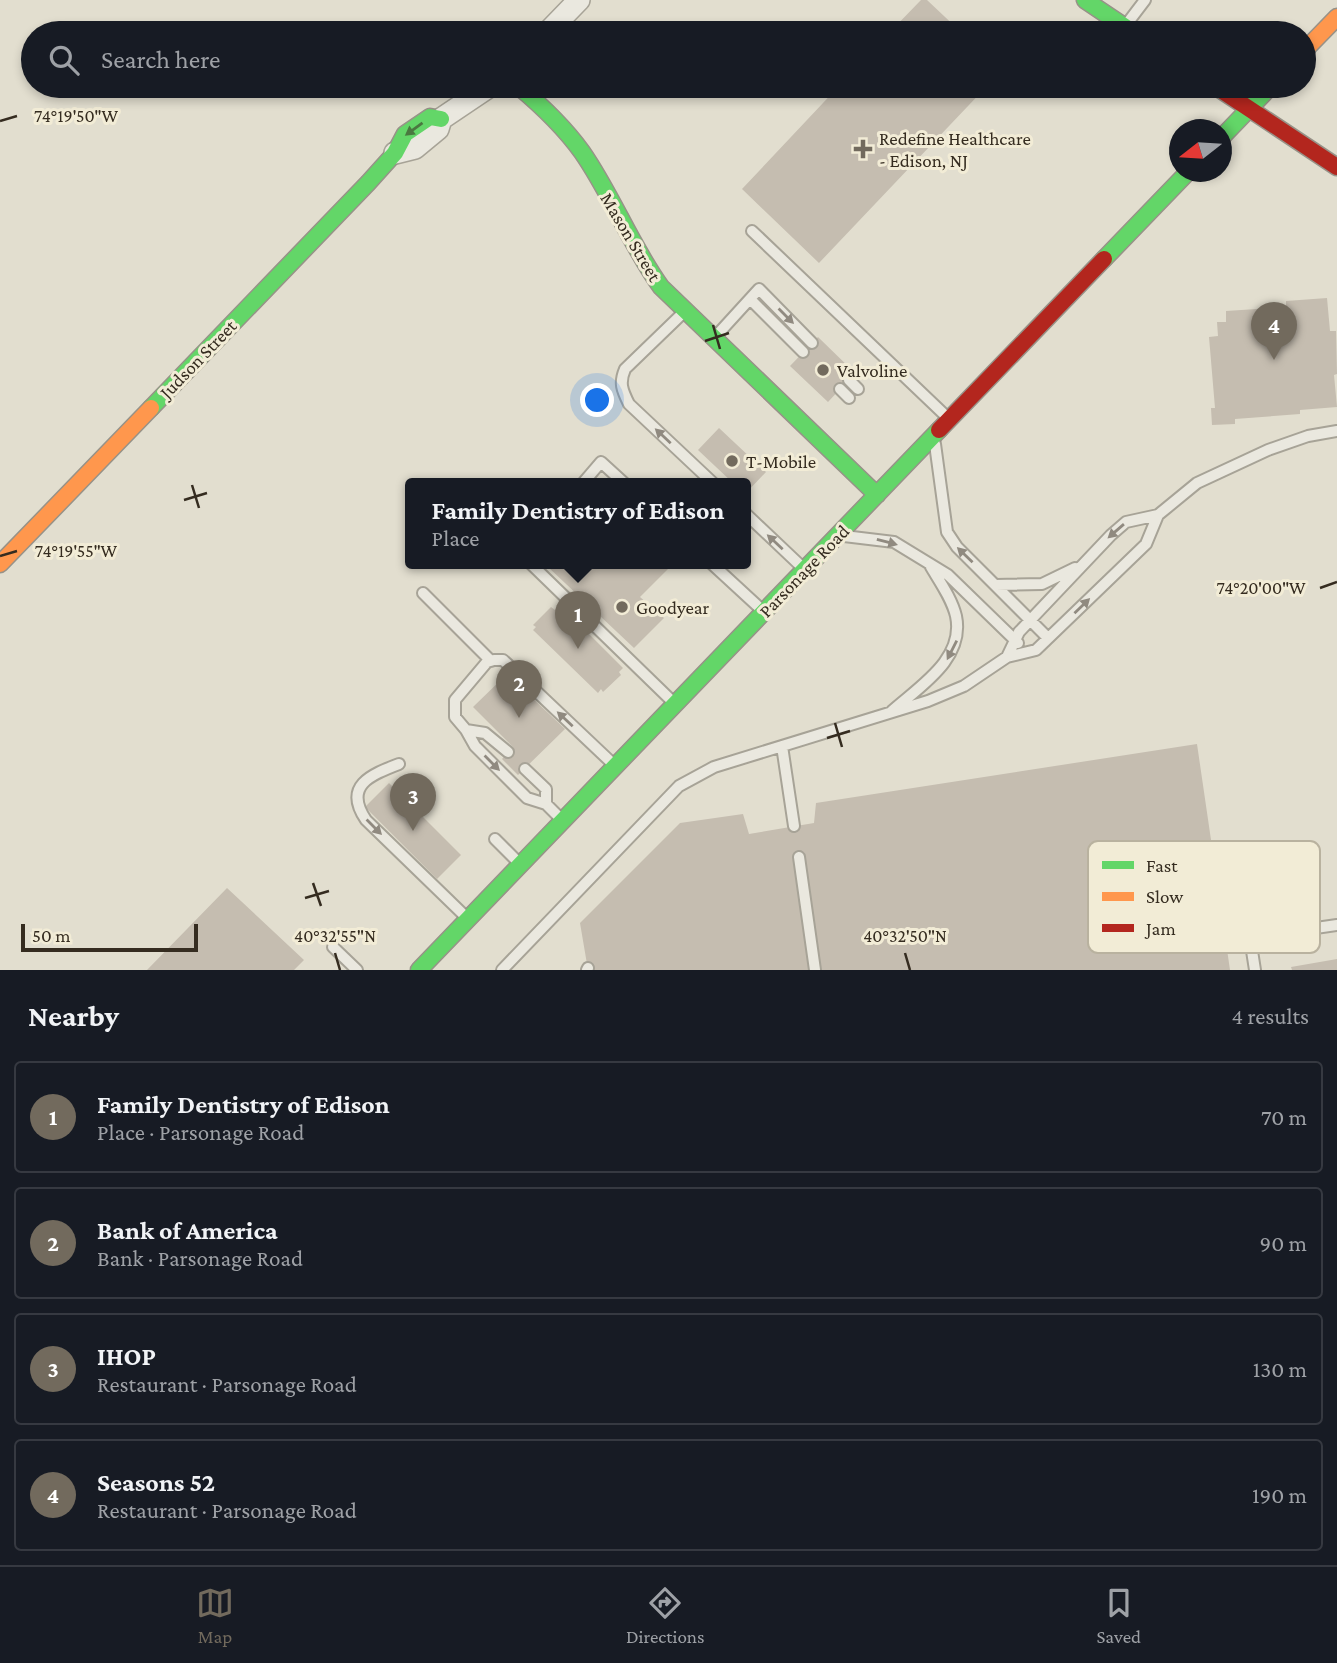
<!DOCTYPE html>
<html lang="en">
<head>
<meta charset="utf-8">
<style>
  body { margin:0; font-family:"Crimson Pro",serif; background:#20242c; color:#f1f3f6 }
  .compass { position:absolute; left:1169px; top:119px; width:63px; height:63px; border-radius:50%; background:#171b24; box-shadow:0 4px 10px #0003; rotate:253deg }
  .scale { position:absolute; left:21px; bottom:18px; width:177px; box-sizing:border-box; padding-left:7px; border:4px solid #352c20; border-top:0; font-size:19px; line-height:24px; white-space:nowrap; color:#352c20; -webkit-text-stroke:5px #f2ecd6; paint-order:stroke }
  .you { position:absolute; left:598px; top:401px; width:24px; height:24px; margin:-18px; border:5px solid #fff; border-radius:50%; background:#1a73e8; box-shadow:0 0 0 10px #1a73e833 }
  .badge { display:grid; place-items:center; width:46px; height:46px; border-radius:50%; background:#726a5d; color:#fff; font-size:23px; font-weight:700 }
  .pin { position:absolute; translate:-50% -58px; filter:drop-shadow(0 2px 4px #0008) }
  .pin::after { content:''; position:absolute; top:37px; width:24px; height:21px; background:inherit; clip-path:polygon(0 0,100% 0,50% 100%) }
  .popup { position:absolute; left:405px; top:478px; width:346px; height:91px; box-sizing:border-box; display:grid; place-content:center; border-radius:7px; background:#171b24; filter:drop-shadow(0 2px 5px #0005); font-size:23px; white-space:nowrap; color:#9ea1a6 }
  .popup b { font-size:26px; color:#f1f3f6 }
  .popup::after { content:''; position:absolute; left:50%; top:100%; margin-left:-14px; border:14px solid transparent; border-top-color:#171b24 }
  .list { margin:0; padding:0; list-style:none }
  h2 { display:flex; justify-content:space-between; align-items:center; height:91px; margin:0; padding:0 28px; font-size:30px }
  h2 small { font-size:23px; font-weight:400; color:#9ea1a6 }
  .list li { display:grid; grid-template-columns:46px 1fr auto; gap:21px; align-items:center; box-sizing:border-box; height:112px; margin:0 14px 14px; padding:0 14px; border:2px solid #363941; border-radius:7px }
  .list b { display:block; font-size:26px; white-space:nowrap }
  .list p { margin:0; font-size:23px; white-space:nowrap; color:#9ea1a6 }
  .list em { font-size:23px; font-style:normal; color:#9ea1a6 }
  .icon { flex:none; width:38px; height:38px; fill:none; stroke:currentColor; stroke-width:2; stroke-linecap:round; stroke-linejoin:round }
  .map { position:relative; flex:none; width:1337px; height:970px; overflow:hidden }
  .search { position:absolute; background:#171b24; box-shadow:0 4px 10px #0003; left:21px; right:21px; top:21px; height:77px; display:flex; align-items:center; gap:18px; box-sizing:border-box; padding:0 24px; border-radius:38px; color:#9ea1a6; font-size:26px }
  .sheet { height:595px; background:#171b24 }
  nav { display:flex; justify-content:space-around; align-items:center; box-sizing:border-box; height:98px; border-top:2px solid #363941; background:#171b24; font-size:19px; color:#9ea1a6 }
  nav a { display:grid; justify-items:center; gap:4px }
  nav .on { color:#726a5d }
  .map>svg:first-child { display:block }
  .building { fill:#c5bdb0 }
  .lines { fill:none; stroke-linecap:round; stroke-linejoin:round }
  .lane-casing { stroke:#a7a397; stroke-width:14 }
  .street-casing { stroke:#a7a397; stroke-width:24 }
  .fast-casing { stroke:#979288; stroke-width:19 }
  .slow-casing { stroke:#979288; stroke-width:19 }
  .jam-casing { stroke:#979288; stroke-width:19 }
  .lane { stroke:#eae8df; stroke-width:10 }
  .street { stroke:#eae8df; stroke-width:21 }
  .fast { stroke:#63d668; stroke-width:16 }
  .slow { stroke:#ff974d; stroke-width:16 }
  .jam { stroke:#b3261e; stroke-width:16 }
  .oneway { fill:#4a7840 }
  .oneway2 { fill:#908a80 }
  .ticks { fill:none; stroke:#352c20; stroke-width:2.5 }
  .poi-dot { fill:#726a5d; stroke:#f2ecd6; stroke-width:2.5 }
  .labels { text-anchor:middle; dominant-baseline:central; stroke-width:6; stroke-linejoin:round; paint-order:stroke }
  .poi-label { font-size:19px; fill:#352c20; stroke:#f2ecd6; text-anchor:start }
  .street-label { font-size:19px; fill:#352c20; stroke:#f2ecd6 }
  .key { fill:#f2ecd6; stroke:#b9b29f; stroke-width:2 }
  .key-label { font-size:19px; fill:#352c20 }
  .ticks-label { font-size:18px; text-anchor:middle; fill:#352c20; stroke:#f2ecd6; stroke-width:6; stroke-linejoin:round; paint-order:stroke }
</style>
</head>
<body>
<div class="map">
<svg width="1337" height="970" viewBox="0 0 1337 970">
  <rect width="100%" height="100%" fill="#e2decf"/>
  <path class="building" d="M921 0H927L962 33H889Z
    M839 86H987L819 263 742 189Z
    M1327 298 1330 331H1336L1337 374 1334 375 1337 407 1300 410V414L1235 419V424L1212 425 1211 408H1215L1209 337 1218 336 1217 322H1226V311L1286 307V301Z
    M818 337 855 373 828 402 790 366Z
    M719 428 766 472 746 493V483H733L698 450Z
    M552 563H674L640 597 664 618 634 648 548 567Z
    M560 605 623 668 619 672 621 675 603 692 601 689 598 693 533 630 536 627 533 625 551 607 555 610Z
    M507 674 565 729 518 775 502 759 513 747 473 707Z
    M1197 744 1230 970H588L580 923 680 823 743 814 749 834 814 823 816 803Z
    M389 783 461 855 437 879 365 807Z
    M227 888 304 960 294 970H147Z
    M1337 959V970H1292L1291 967Z"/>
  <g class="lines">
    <defs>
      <path id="lane" d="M1126 25 1145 0
        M752 231 948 418
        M750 299 803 352
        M684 312 625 369C619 383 622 390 629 404L713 483
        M717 335 759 289 812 343
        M849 380 858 389
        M840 389 849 398
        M935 444 947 532 957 547 1048 638
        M583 483 601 462 624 483
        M746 514 803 568
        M844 536 894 542 948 575 1018 643
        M530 563 674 703
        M711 563 762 610
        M996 585 1042 584 1075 568
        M423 593 491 661
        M1007 657 1019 632 1111 535 1126 522 1158 515 1197 483 1268 450 1308 436 1337 431
        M892 711C920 686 965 659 956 616 952 599 940 582 931 567
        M466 730 485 733 508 752
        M782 746 794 826
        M399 764C370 775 343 786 366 820L466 917
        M525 769 546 789V804
        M560 818 546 804 527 798 475 746 466 730 455 717V700L487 662 494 660H503L613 764
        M495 839 518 862
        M799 857 815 970
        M1250 938 1255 970
        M1226 941 1337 925
        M333 947 357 970
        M502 970 679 786 714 767 928 701 964 686 1007 657 1036 650 1146 544 1158 515
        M587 970 588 968"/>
      <path id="street" d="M547 33 579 0
        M395 153 415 148 438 129 441 119 490 86"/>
      <path id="fast" d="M1085 0 1134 33
        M518 86C542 106 564 127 582 152 612 195 630 244 661 287L877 495
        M1222 137 1271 86
        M1104 259 1188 172
        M151 408 368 183 395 153 405 134 430 117 441 119
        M419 970 939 430"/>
      <path id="slow" d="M1304 51 1337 17
        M0 564 151 408"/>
      <path id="jam" d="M1215 86 1337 167
        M939 430 1104 259"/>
    </defs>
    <use href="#lane" class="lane-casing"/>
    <use href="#street" class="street-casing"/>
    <use href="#fast" class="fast-casing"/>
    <use href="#slow" class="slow-casing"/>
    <use href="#jam" class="jam-casing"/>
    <use href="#lane" class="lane"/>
    <use href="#street" class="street"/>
    <use href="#fast" class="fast"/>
    <use href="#slow" class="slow"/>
    <use href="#jam" class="jam"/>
  </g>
  <defs><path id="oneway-solid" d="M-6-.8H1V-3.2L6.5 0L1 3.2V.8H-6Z" transform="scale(1.75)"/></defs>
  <use class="oneway" href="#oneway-solid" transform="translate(414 129) rotate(144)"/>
  <g class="oneway2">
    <use href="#oneway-solid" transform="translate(786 316) rotate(45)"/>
    <use href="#oneway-solid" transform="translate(663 436) rotate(-137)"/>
    <use href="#oneway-solid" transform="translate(1116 531) rotate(139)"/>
    <use href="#oneway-solid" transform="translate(775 542) rotate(-137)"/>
    <use href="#oneway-solid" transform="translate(887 542) rotate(15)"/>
    <use href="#oneway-solid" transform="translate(965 555) rotate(-136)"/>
    <use href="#oneway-solid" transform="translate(1082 606) rotate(-44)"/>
    <use href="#oneway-solid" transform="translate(952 650) rotate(117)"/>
    <use href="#oneway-solid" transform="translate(565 719) rotate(-137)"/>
    <use href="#oneway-solid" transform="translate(492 763) rotate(45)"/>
    <use href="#oneway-solid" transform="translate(374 827) rotate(45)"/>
  </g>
  <path class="ticks" d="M0 121 17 116M713 325 720 349M705 341 729 333M192 485 199 508M184 500 207 493M0 556 17 551M1320 588 1337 582M835 723 842 747M827 738 850 731M313 883 321 906M305 898 329 891M335 953 340 970M905 953 910 970"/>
  <g class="poi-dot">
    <path d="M859.5 138.5h7v7h7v7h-7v7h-7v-7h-7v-7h7z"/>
    <circle cx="823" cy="370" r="7"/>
    <circle cx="732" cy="461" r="7"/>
    <circle cx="622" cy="607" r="7"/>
  </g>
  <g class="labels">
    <g class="poi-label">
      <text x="879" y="138">Redefine Healthcare<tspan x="879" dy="22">- Edison, NJ</tspan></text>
      <text x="837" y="370">Valvoline</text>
      <text x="746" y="461">T-Mobile</text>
      <text x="636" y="607">Goodyear</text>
    </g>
    <g class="street-label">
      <text transform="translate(631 237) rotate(59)">Mason Street</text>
      <text transform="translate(198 359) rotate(-46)">Judson Street</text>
      <text transform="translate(804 571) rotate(-46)">Parsonage Road</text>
    </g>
  </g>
  <rect x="1088" y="841" width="232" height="112" rx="10" class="key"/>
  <rect x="1102" y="861" width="32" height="8" fill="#63d668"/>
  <rect x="1102" y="892" width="32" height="9" fill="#ff974d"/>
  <rect x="1102" y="924" width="32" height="8" fill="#b3261e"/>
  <g class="key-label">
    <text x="1146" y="872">Fast</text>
    <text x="1146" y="903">Slow</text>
    <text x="1146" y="935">Jam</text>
  </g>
  <g class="ticks-label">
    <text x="76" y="122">74°19'50"W</text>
    <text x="76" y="557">74°19'55"W</text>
    <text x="1261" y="594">74°20'00"W</text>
    <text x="335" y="942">40°32'55"N</text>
    <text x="905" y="942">40°32'50"N</text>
  </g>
</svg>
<svg class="compass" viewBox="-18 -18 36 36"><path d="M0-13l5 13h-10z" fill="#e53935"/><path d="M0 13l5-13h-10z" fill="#9ea1a6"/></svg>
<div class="scale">50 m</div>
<div class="you"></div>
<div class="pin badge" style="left:578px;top:649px">1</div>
<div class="popup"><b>Family Dentistry of Edison</b>Place</div>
<div class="pin badge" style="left:519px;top:718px">2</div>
<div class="pin badge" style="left:413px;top:831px">3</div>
<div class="pin badge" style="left:1274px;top:360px">4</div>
<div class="search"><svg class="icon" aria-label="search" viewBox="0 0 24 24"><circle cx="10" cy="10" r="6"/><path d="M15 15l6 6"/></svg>Search here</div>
</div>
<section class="sheet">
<h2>Nearby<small>4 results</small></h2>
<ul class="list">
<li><span class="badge">1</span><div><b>Family Dentistry of Edison</b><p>Place · Parsonage Road</p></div><em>70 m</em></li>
<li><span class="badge">2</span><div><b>Bank of America</b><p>Bank · Parsonage Road</p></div><em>90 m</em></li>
<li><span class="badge">3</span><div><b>IHOP</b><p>Restaurant · Parsonage Road</p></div><em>130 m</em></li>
<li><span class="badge">4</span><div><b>Seasons 52</b><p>Restaurant · Parsonage Road</p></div><em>190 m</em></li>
</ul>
</section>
<nav>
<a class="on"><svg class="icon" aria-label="map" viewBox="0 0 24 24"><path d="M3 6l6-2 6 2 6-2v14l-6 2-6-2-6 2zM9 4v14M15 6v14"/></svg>Map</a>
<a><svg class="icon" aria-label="directions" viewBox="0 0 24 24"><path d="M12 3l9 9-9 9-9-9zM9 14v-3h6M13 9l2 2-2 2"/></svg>Directions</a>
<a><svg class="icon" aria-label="saved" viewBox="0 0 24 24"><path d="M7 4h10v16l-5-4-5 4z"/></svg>Saved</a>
</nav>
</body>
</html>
